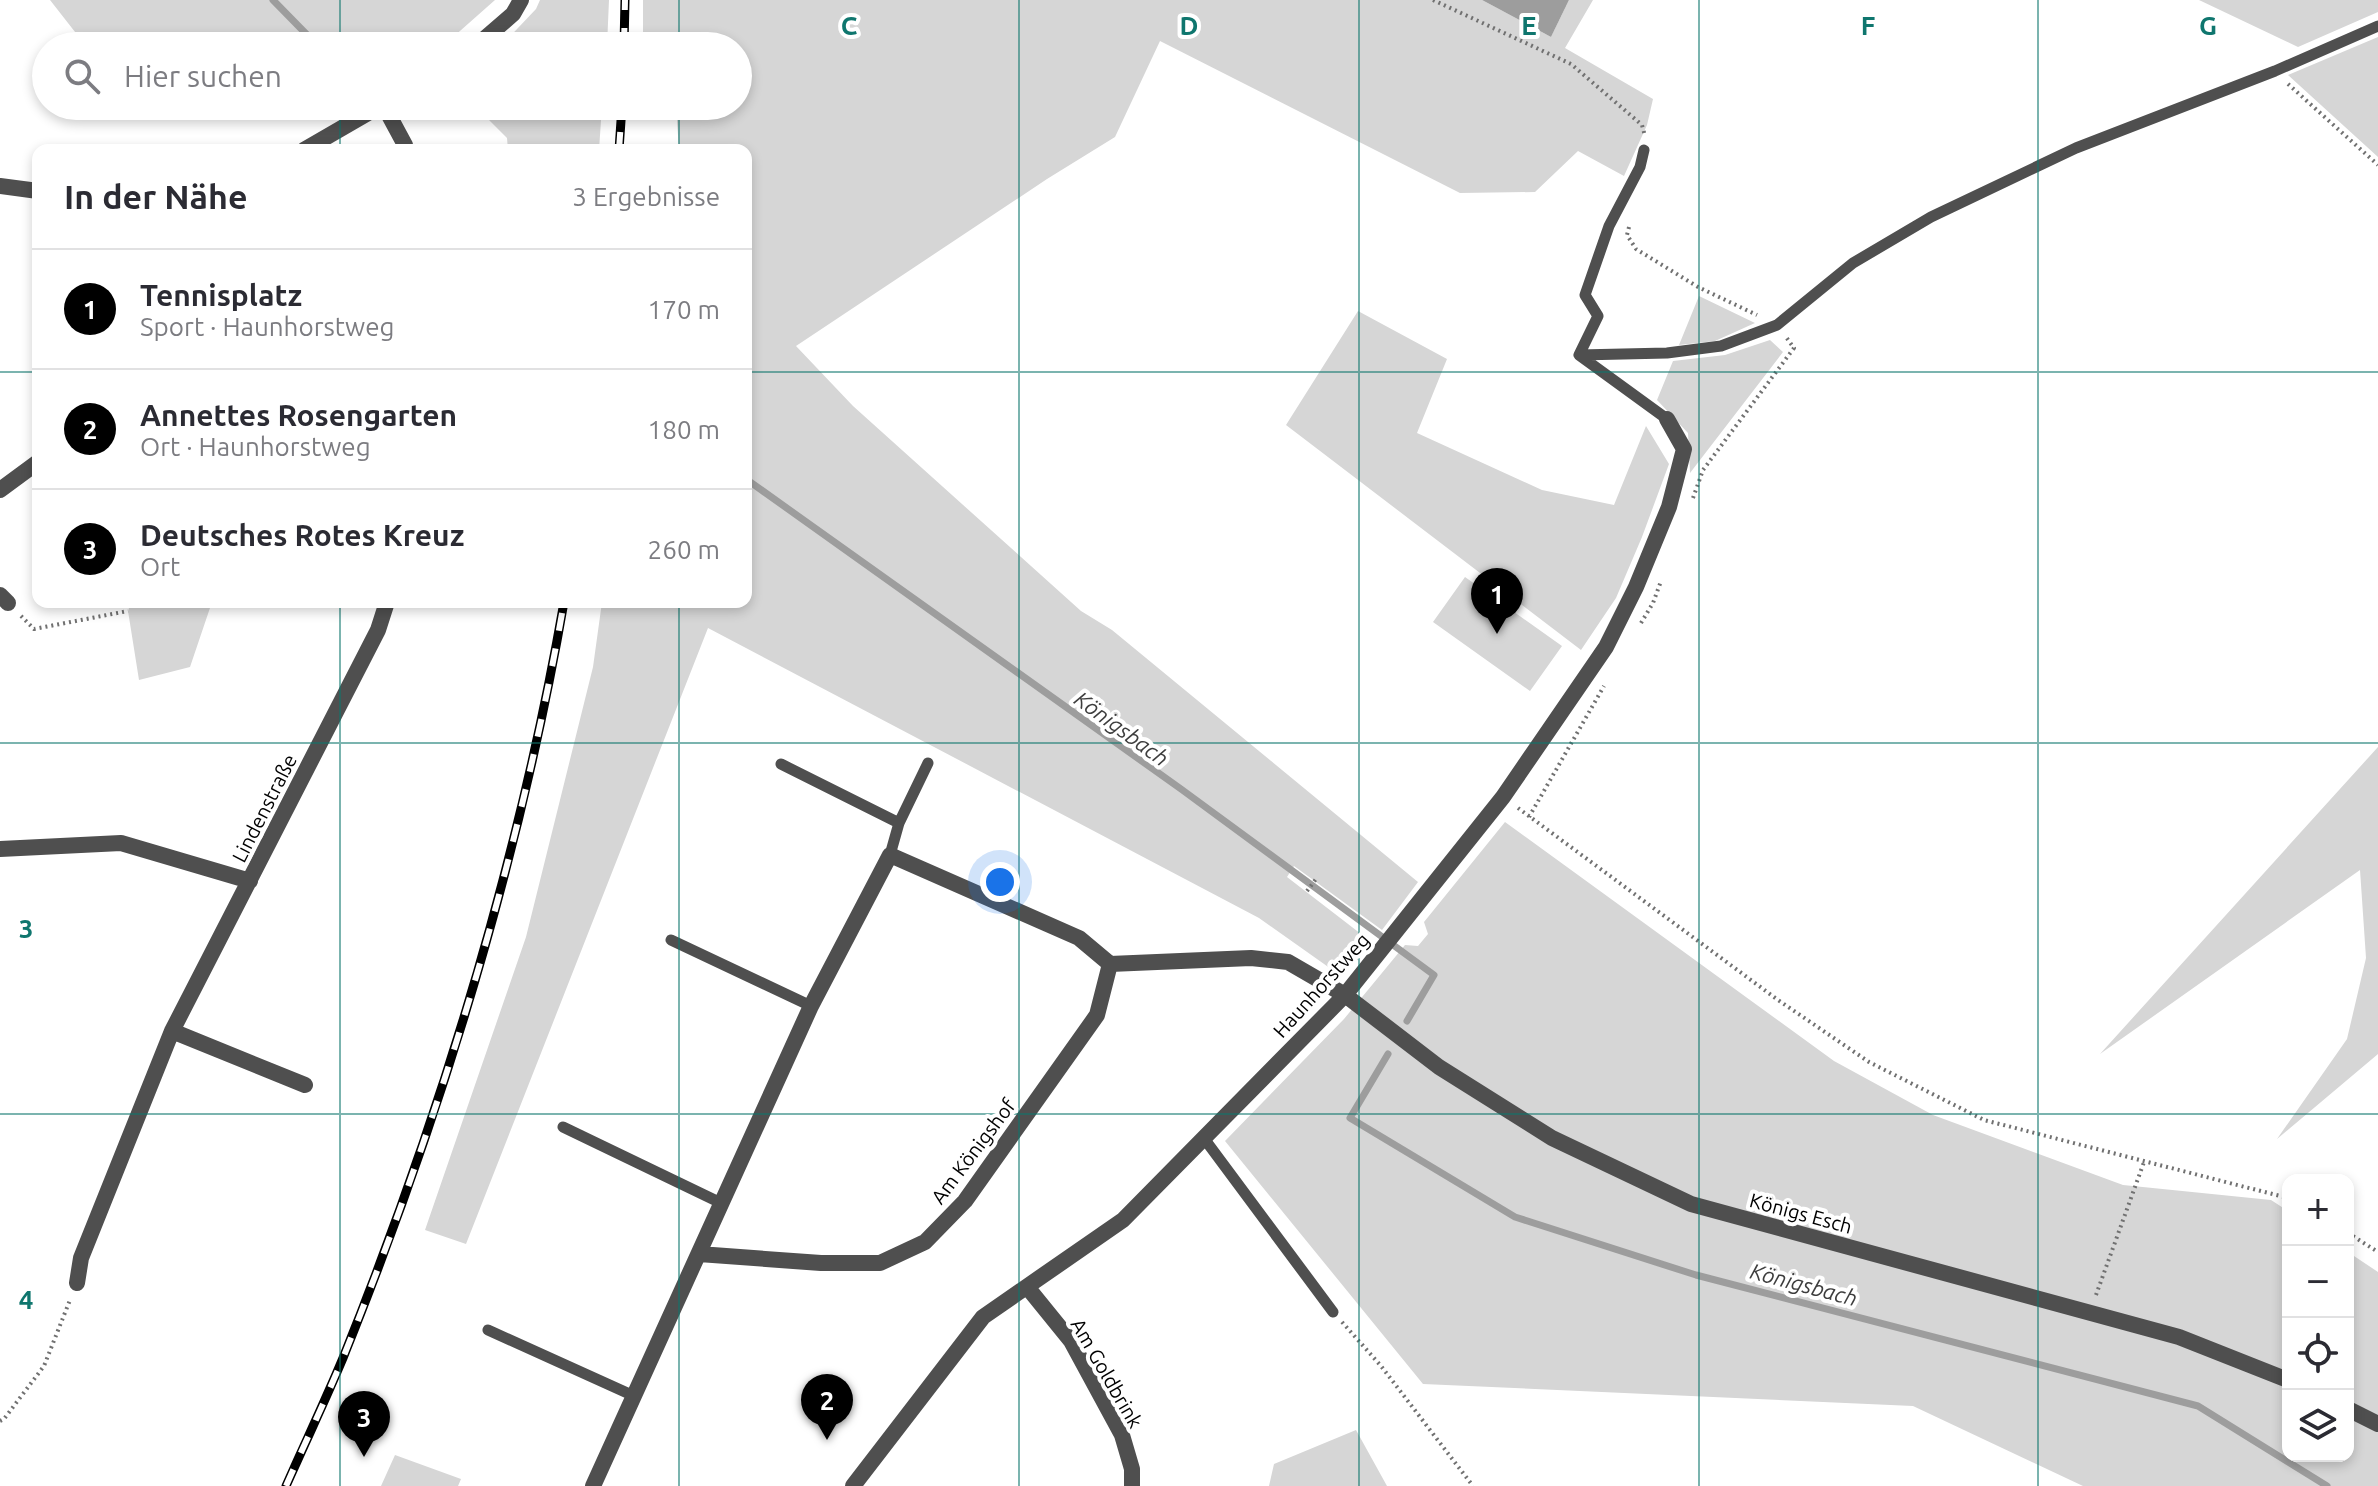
<!DOCTYPE html>
<html lang="de">
<head>
<meta charset="utf-8">
<style>
  body { margin:0; font-family:Ubuntu,sans-serif; background:#f2f2f3; color:#2b2b33 }
  .controls { position:absolute; right:24px; bottom:24px; display:grid; overflow:hidden; border-radius:16px; box-shadow:0 4px 12px #0003 }
  .controls button { width:72px; height:72px; display:grid; place-items:center; padding:0; border:0; border-bottom:2px solid #e1e1e2; background:#fff; color:#2b2b33; font:40px sans-serif }
  .you { position:absolute; left:1000px; top:882px; width:28px; height:28px; margin:-20px; border:6px solid #fff; border-radius:50%; background:#1a73e8; box-shadow:0 0 0 12px #1a73e833 }
  .badge { display:grid; place-items:center; width:52px; height:52px; border-radius:50%; background:#000; color:#fff; font-size:26px; font-weight:700 }
  .pin { position:absolute; translate:-50% -66px; filter:drop-shadow(0 2px 4px #0008) }
  .pin::after { content:''; position:absolute; top:42px; width:28px; height:24px; background:inherit; clip-path:polygon(0 0,100% 0,50% 100%) }
  .list { margin:0; padding:0; list-style:none }
  h2 { display:flex; justify-content:space-between; align-items:center; height:104px; margin:0; padding:0 32px; font-size:34px }
  h2 small { font-size:26px; font-weight:400; color:#7c7c81 }
  .list li { display:grid; grid-template-columns:52px 1fr auto; gap:24px; align-items:center; box-sizing:border-box; height:120px; padding:0 32px; border-top:2px solid #e1e1e2 }
  .list b { display:block; font-size:30px; white-space:nowrap }
  .list p { margin:0; font-size:26px; white-space:nowrap; color:#7c7c81 }
  .list em { font-size:26px; font-style:normal; color:#7c7c81 }
  .icon { flex:none; width:44px; height:44px; fill:none; stroke:currentColor; stroke-width:2; stroke-linecap:round; stroke-linejoin:round }
  .map { position:relative; flex:none; width:2378px; height:1486px; overflow:hidden }
  .search { position:absolute; background:#fff; box-shadow:0 4px 12px #0003; left:32px; top:32px; width:720px; height:88px; display:flex; align-items:center; gap:20px; box-sizing:border-box; padding:0 28px; border-radius:44px; color:#7c7c81; font-size:30px }
  .panel { position:absolute; background:#fff; box-shadow:0 4px 12px #0003; left:32px; top:144px; width:720px; height:464px; border-radius:16px }
  .map>svg:first-child { display:block }
  .green { fill:#d6d6d6 }
  .water { fill:#9d9d9d }
  .lines { fill:none; stroke-linecap:round; stroke-linejoin:round }
  .stream { stroke:#9d9d9d; stroke-width:7 }
  .path { stroke:#717171; stroke-width:4; stroke-dasharray:2 4; stroke-linecap:butt }
  .service { stroke:#4f4f4f; stroke-width:11 }
  .minor { stroke:#4f4f4f; stroke-width:16 }
  .rail-casing { stroke:#000; stroke-width:9 }
  .rail { stroke:#fff; stroke-width:6; stroke-dasharray:18; stroke-linecap:butt }
  .grid { fill:none; stroke:#0f766e; stroke-width:2; stroke-opacity:0.55 }
  .labels { text-anchor:middle; dominant-baseline:central; stroke-width:8; stroke-linejoin:round; paint-order:stroke }
  .street-label { font-size:20px; fill:#000; stroke:#fff }
  .water-label { font-size:22px; font-style:italic; fill:#3e3e3e; stroke:#fff }
  .grid-label { font-size:26px; text-anchor:middle; font-weight:bold; fill:#0f766e; stroke:#fff; stroke-width:8; stroke-linejoin:round; paint-order:stroke }
</style>
</head>
<body>
<div class="map">
<svg width="2378" height="1486" viewBox="0 0 2378 1486">
  <rect width="100%" height="100%" fill="#fff"/>
  <path class="green" d="M50 0H495L443 46H294L283 41 241 46H86Z
    M540 0H609L607 46H501L536 9Z
    M643 0H1482L1551 37 1569 0H1593L1565 48 1653 99 1647 125 1624 176 1578 151 1535 192 1460 193 1160 41 1115 137 1047 179 796 346 853 406 1081 611 1112 630 1418 882 1382 930 1294 866 1287 877 1374 944 1341 976 1259 918 708 628 466 1244 425 1230 526 937 593 667 602 602H746V150H679L676 106H738V46H643Z
    M2199 0H2378V12L2298 47Z
    M2378 37V157L2288 75Z
    M480 106H602L599 150H508L507 138 480 111Z
    M1699 296 1755 323 1715 341 1679 345Z
    M1358 311 1447 359 1417 433 1542 490 1614 505 1646 426 1669 464 1642 537 1616 598 1581 650 1286 425Z
    M1770 340 1783 352 1690 473 1688 433 1657 400 1673 361 1725 355Z
    M1465 577 1562 646 1530 691 1433 622Z
    M131 602H212L190 667 139 680 128 611Z
    M2378 747V1054L2277 1139 2347 1039 2366 958 2360 870 2100 1054Z
    M1505 822 1834 1061 1933 1115 2123 1185 2271 1200 2288 1211V1456H2348V1252L2378 1272V1486H2083L1913 1406 1423 1384 1225 1141 1344 1019 1405 945 1418 946 1428 934 1424 922Z
    M1356 1430 1387 1486H1269L1274 1464Z
    M395 1455 461 1479 458 1486H381Z"/>
  <path class="water" d="M1482 0H1569L1551 37Z"/>
  <g class="lines">
    <path class="stream" d="M273 0 318 46
      M746 479 1181 789 1434 975 1407 1021
      M1388 1054 1350 1118 1515 1217 1696 1275 2198 1406 2327 1486"/>
    <path class="path" d="M1433 0 1571 64 1642 125 1645 136
      M2288 84 2378 165
      M1629 227 1627 235 1636 249 1698 287 1757 315
      M1693 498 1703 470 1794 348 1786 337
      M21 616 34 629 128 611
      M1641 623 1653 603 1661 581
      M1518 808 1778 1000 1869 1062 1984 1120 2288 1198
      M1529 817 1604 686
      M1307 891 1316 879
      M2348 1233 2378 1252
      M2096 1295 2144 1162
      M1342 1322 1381 1366 1473 1486
      M0 1421 4 1419 44 1366 70 1300"/>
    <path class="service" d="M1644 150 1640 167 1609 226 1585 295 1598 316 1579 355 1667 419
      M1579 355 1667 353 1721 346 1777 325 1853 263 1931 217 2076 148 2275 71 2378 26
      M781 764 899 823 890 855
      M899 823 928 763
      M671 940 811 1006
      M563 1127 723 1204
      M1203 1137 1333 1312
      M488 1330 634 1396"/>
    <path class="minor" d="M476 46 513 14 521 0
      M384 106 405 145 406 150
      M304 150 380 106
      M0 186 38 191
      M0 490 38 462
      M0 595 8 603
      M0 849 121 843 250 881
      M172 1031 305 1085
      M699 1254 821 1263H880L925 1242 965 1201 1097 1015 1110 964
      M77 1283 81 1258 172 1031 378 630 387 602
      M1028 1288 1071 1341 1122 1435 1132 1469V1486
      M2348 1409 2378 1424
      M593 1486 811 1006 890 855 1079 938 1110 964 1251 958 1288 962 1345 995 1439 1067 1552 1138 1691 1204 2179 1337 2288 1380
      M853 1486 983 1317 1123 1220 1345 995 1503 797 1606 647 1636 587 1669 507 1684 449 1667 419"/>
    <defs>
      <path id="rail" d="M624 46 625 0
        M619 150 622 106
        M286 1486C305 1443 325 1401 343 1358 441 1115 519 861 564 602"/>
    </defs>
    <use href="#rail" class="rail-casing"/>
    <use href="#rail" class="rail"/>
  </g>
  <path class="grid" d="M340 0V46M679 0V46M1019 0V1486M1359 0V1486M1699 0V1486M2038 0V1486M340 106V150M679 106V150M0 372H38M746 372H2378M340 602V1486M679 602V1486M0 743H2378M0 1114H2378"/>
  <g class="labels">
    <g class="street-label">
      <text transform="translate(264 808) rotate(-63)">Lindenstraße</text>
      <text transform="translate(1321 985) rotate(-48)">Haunhorstweg</text>
      <text transform="translate(973 1151) rotate(-53)">Am Königshof</text>
      <text transform="translate(1801 1213) rotate(15)">Königs Esch</text>
      <text transform="translate(1107 1373) rotate(60)">Am Goldbrink</text>
    </g>
    <g class="water-label">
      <text transform="translate(1122 728) rotate(36)">Königsbach</text>
      <text transform="translate(1804 1284) rotate(15)">Königsbach</text>
    </g>
  </g>
  <g class="grid-label">
    <text x="849" y="35">C</text>
    <text x="1189" y="35">D</text>
    <text x="1529" y="35">E</text>
    <text x="1868" y="35">F</text>
    <text x="2208" y="35">G</text>
    <text x="26" y="938">3</text>
    <text x="26" y="1309">4</text>
  </g>
</svg>
<div class="controls">
<button>+</button>
<button>−</button>
<button><svg class="icon" aria-label="locate" viewBox="0 0 24 24"><circle cx="12" cy="12" r="6"/><path d="M12 2v4M12 18v4M2 12h4M18 12h4"/></svg></button>
<button><svg class="icon" aria-label="layers" viewBox="0 0 24 24"><path d="M12 4l9 5-9 5-9-5zM3 14l9 5 9-5"/></svg></button>
</div>
<div class="you"></div>
<div class="pin badge" style="left:1497px;top:634px">1</div>
<div class="pin badge" style="left:827px;top:1440px">2</div>
<div class="pin badge" style="left:364px;top:1457px">3</div>
<div class="search"><svg class="icon" aria-label="search" viewBox="0 0 24 24"><circle cx="10" cy="10" r="6"/><path d="M15 15l6 6"/></svg>Hier suchen</div>
<section class="panel">
<h2>In der Nähe<small>3 Ergebnisse</small></h2>
<ul class="list">
<li><span class="badge">1</span><div><b>Tennisplatz</b><p>Sport · Haunhorstweg</p></div><em>170 m</em></li>
<li><span class="badge">2</span><div><b>Annettes Rosengarten</b><p>Ort · Haunhorstweg</p></div><em>180 m</em></li>
<li><span class="badge">3</span><div><b>Deutsches Rotes Kreuz</b><p>Ort</p></div><em>260 m</em></li>
</ul>
</section>
</div>
</body>
</html>
